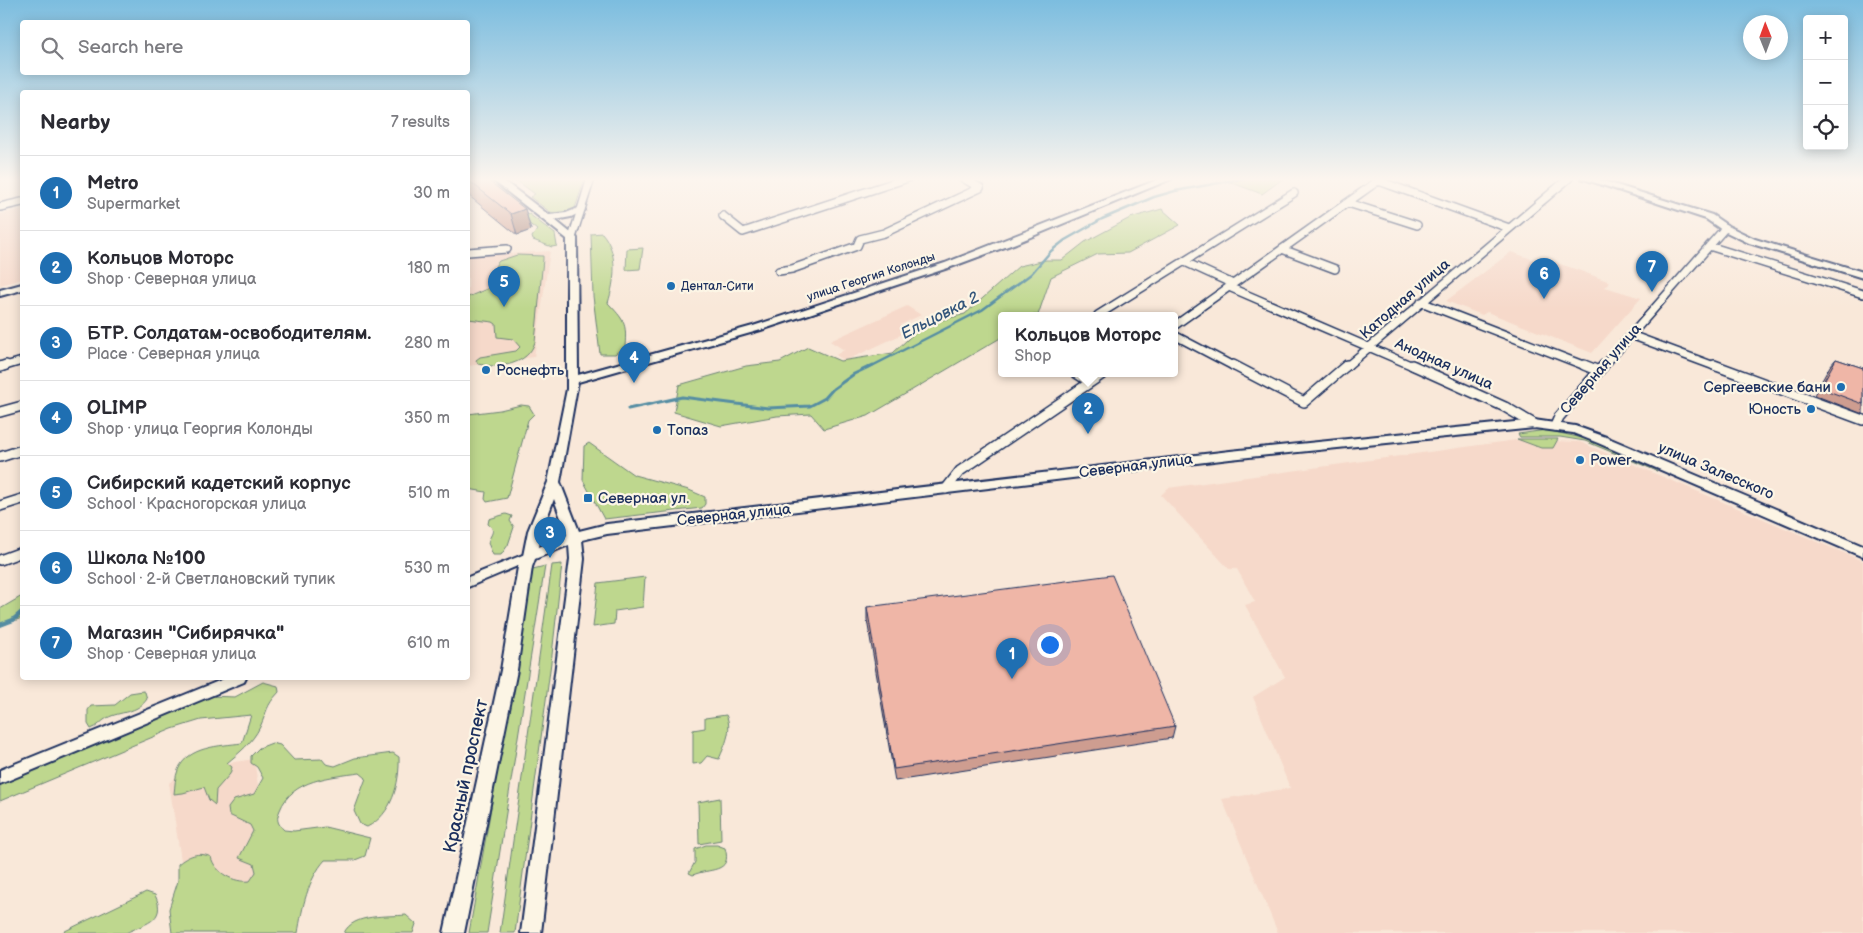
<!DOCTYPE html>
<html lang="en">
<head>
<meta charset="utf-8">
<style>
  body { margin:0; font-family:"Balsamiq Sans",sans-serif; background:#f7f7f7; color:#2b2b33 }
  .controls { position:absolute; right:15px; top:15px; display:grid; overflow:hidden; border-radius:5px; box-shadow:0 2px 12px #0003 }
  .controls button { width:45px; height:45px; display:grid; place-items:center; padding:0; border:0; border-bottom:1px solid #e1e1e2; background:#fff; color:#2b2b33; font:25px sans-serif }
  .compass { position:absolute; left:1743px; top:15px; width:45px; height:45px; border-radius:50%; background:#fff; box-shadow:0 2px 12px #0003; rotate:359deg }
  .you { position:absolute; left:1049px; top:644px; width:18px; height:18px; margin:-12px; border:4px solid #fff; border-radius:50%; background:#1a73e8; box-shadow:0 0 0 8px #1a73e833 }
  .badge { display:grid; place-items:center; width:32px; height:32px; border-radius:50%; background:#1f6fb2; color:#fff; font-size:16px; font-weight:700 }
  .pin { position:absolute; translate:-50% -41px; filter:drop-shadow(0 1px 2px #0008) }
  .pin::after { content:''; position:absolute; top:26px; width:18px; height:15px; background:inherit; clip-path:polygon(0 0,100% 0,50% 100%) }
  .popup { position:absolute; left:998px; top:312px; width:180px; height:65px; box-sizing:border-box; display:grid; place-content:center; border-radius:5px; background:#fff; filter:drop-shadow(0 1px 4px #0005); font-size:16px; white-space:nowrap; color:#7c7c81 }
  .popup b { font-size:19px; color:#2b2b33 }
  .popup::after { content:''; position:absolute; left:50%; top:100%; margin-left:-10px; border:10px solid transparent; border-top-color:#fff }
  .list { margin:0; padding:0; list-style:none }
  h2 { display:flex; justify-content:space-between; align-items:center; height:65px; margin:0; padding:0 20px; font-size:21px }
  h2 small { font-size:16px; font-weight:400; color:#7c7c81 }
  .list li { display:grid; grid-template-columns:32px 1fr auto; gap:15px; align-items:center; box-sizing:border-box; height:75px; padding:0 20px; border-top:1px solid #e1e1e2 }
  .list b { display:block; font-size:19px; white-space:nowrap }
  .list p { margin:0; font-size:16px; white-space:nowrap; color:#7c7c81 }
  .list em { font-size:16px; font-style:normal; color:#7c7c81 }
  .icon { flex:none; width:28px; height:28px; fill:none; stroke:currentColor; stroke-width:2; stroke-linecap:round; stroke-linejoin:round }
  .map { position:relative; flex:none; width:1863px; height:933px; overflow:hidden }
  .search { position:absolute; background:#fff; box-shadow:0 2px 12px #0003; left:20px; top:20px; width:450px; height:55px; display:flex; align-items:center; gap:12px; box-sizing:border-box; padding:0 18px; border-radius:5px; color:#7c7c81; font-size:19px }
  .panel { position:absolute; background:#fff; box-shadow:0 2px 12px #0003; left:20px; top:90px; width:450px; height:590px; border-radius:5px }
  .map>svg:first-child { display:block }
  .built { fill:#f6d9ca }
  .green { fill:#bed78e; stroke:#6c8376 }
  .lines { fill:none; stroke-linecap:round; stroke-linejoin:round }
  .stream-far2 { stroke:#548da3; stroke-width:2.5 }
  .stream-far1 { stroke:#548da3; stroke-width:3 }
  .stream { stroke:#548da3; stroke-width:4.5 }
  .minor-far1-casing { stroke:#1b2f5e; stroke-width:10 }
  .minor-casing { stroke:#1b2f5e; stroke-width:12 }
  .tertiary-casing { stroke:#1b2f5e; stroke-width:4 }
  .secondary-casing { stroke:#1b2f5e; stroke-width:4 }
  .minor-far1 { stroke:#fcf5e5; stroke-width:7 }
  .minor { stroke:#fcf5e5; stroke-width:9 }
  .tertiary { fill:#fcf5e5; fill-rule:evenodd }
  .secondary { fill:#fcf5e5; fill-rule:evenodd }
  .wall { fill:#ce9d90; stroke:#1b2f5e }
  .shaded-wall { fill:#a77f75; stroke:#1b2f5e }
  .building { fill:#efb6a7; stroke:#1b2f5e }
  .poi-dot { fill:#1f6fb2; stroke:#fcf5e5; stroke-width:2 }
  .labels { text-anchor:middle; dominant-baseline:central; stroke-width:4.5; stroke-linejoin:round; paint-order:stroke }
  .far-street-label { font-size:12px; fill:#1b2f5e; stroke:#fcf5e5 }
  .far-poi-label { font-size:12px; fill:#1b2f5e; stroke:#fcf5e5; text-anchor:start }
  .street-label { font-size:15px; fill:#1b2f5e; stroke:#fcf5e5 }
  .poi-label { font-size:15px; fill:#1b2f5e; stroke:#fcf5e5; text-anchor:start }
  .water-label { font-size:16px; font-style:italic; fill:#33567b; stroke:#fcf5e5 }
  .near-street-label { font-size:18px; fill:#1b2f5e; stroke:#fcf5e5 }
</style>
</head>
<body>
<div class="map">
<svg width="1863" height="933" viewBox="0 0 1863 933">
  <rect width="100%" height="100%" fill="#f9e8d9"/>
  <filter id="ink" filterUnits="userSpaceOnUse"><feTurbulence type="fractalNoise" baseFrequency=".02" numOctaves="2"/><feDisplacementMap in="SourceGraphic" scale="10" xChannelSelector="R" yChannelSelector="G"/><feConvolveMatrix kernelMatrix="1 2 1 2 8 2 1 2 1" color-interpolation-filters="sRGB"/></filter>
  <g filter="url(#ink)">
    <path class="built" d="M22 209V279L0 285V214Z
      M550 251 534 357 468 366V257Z
      M1511 252 1535 260 1551 261 1578 270 1610 282 1605 287 1641 298 1592 353 1487 312 1482 315 1446 301Z
      M907 306 921 315 900 325 909 331 845 361 836 355 844 350 830 341Z
      M1516 440 1580 442 1863 561V933H1278L1222 799 1290 788 1253 697 1285 677 1245 605 1255 602 1237 569H1229L1161 495 1168 488Z
      M254 759 273 883 247 905 182 867 169 783 176 777 208 766Z"/>
    <path class="green" d="M513 178H585L575 208 569 212 560 214 550 212 530 197 535 194Z
      M1219 178H1284L1262 194Z
      M1162 209 1180 225 1128 253 1098 254 1051 277 1038 315H1002V337L868 416 824 429 811 414 777 416 721 426 674 412 679 385 746 366 780 362 808 347 840 361 893 353 923 325 965 314 1019 266 1046 260H1062L1085 242 1130 218Z
      M529 214 555 234 557 246 552 247 533 240 532 237 537 230 526 221 524 217Z
      M602 233C619 253 615 280 608 303 624 320 627 323 625 346L615 354H600L593 296 591 234Z
      M643 248 640 269 626 270 627 249Z
      M517 255 543 256V259L535 342C528 365 499 369 478 364L476 360 480 357 516 351 520 347 513 339 497 337 496 324 493 322 468 319V297L489 288 493 280 503 275 504 272 495 266 499 261Z
      M521 405 529 406 534 414 528 420 507 498 487 502 485 499 486 492 468 489V414L500 410Z
      M1546 430 1587 439 1657 471 1585 441 1560 437H1520L1518 434Z
      M1517 439H1558L1553 448H1541Z
      M589 443 634 475 689 490 705 497V504L702 508 604 519 583 480 584 446Z
      M506 514 512 516 510 521 514 527 508 545 501 555H493L488 543C490 534 497 531 488 524L489 519Z
      M562 564 552 655 515 933H500L552 565Z
      M545 566 487 933H469L533 569Z
      M645 577 643 607 615 611 614 624 593 627 598 583Z
      M22 596V618L0 626V609Z
      M263 682 278 686 279 692C265 707 268 710 260 727 252 743 240 752 227 763L232 767 230 774 216 790 215 805 209 800 204 787 183 793 174 794C175 786 175 777 178 770 188 746 220 746 242 743L251 715 201 720 172 729 0 801V783L208 696 235 697Z
      M143 691 145 692 147 699C137 714 120 711 107 718 101 721 98 727 91 729L88 724V710L91 706 115 705 130 693Z
      M726 715C733 729 725 745 719 759L707 756 701 763 693 764V730L705 728V718Z
      M272 743 280 745 294 760 322 759 326 764 335 766 355 758 393 753 399 757C400 783 392 815 367 827L360 824 354 811 366 778 360 773C331 777 292 779 280 810 276 819 277 823 284 830L294 831 325 827 370 838 365 856 355 860H325C308 879 302 908 298 933H172L169 909 178 881V864C188 856 198 851 211 857 215 873 234 883 250 881L256 872 254 864 239 858 253 831 250 825 229 815 228 808 234 800 254 794 263 778 257 767 251 763V756L259 748Z
      M720 798 721 840 699 844 698 802Z
      M706 845H717L725 848C733 874 708 868 693 875L689 873 695 862V849Z
      M146 892 155 895C168 922 142 924 126 933H61Z
      M406 915 416 924 413 933H344C353 913 388 917 406 915Z"/>
    <g class="lines">
      <path class="stream-far2" d="M870 367 982 310 1031 274 1051 251 1065 240 1102 219 1154 197 1175 191 1246 178"/>
      <path class="stream-far1" d="M628 409 682 397 768 408 810 406 825 398 833 389 854 374 873 365"/>
      <path class="stream" d="M0 625 13 620 22 612"/>
      <defs>
        <path id="minor-far1" d="M963 178 980 188
          M1379 181 1509 228
          M1348 203 1417 225
          M0 207 22 202
          M723 216 743 232 908 178
          M572 238 591 178
          M1709 246 1863 294
          M1282 249 1335 269
          M468 252 507 249
          M1185 262 1233 284
          M779 271 792 269 857 246 860 239 884 233 980 188
          M1229 287 1415 367
          M1421 302 1588 367
          M1098 315 1294 193
          M1174 326 1382 178
          M1174 335 1235 367
          M1631 335 1717 367
          M2 367 22 361
          M1346 367 1569 178
          M1603 367 1725 228"/>
        <path id="minor" d="M1233 365 1304 402 1347 365
          M1412 365 1505 407 1534 424
          M1584 365 1599 371
          M1714 365 1863 420
          M0 367 6 365
          M1076 373 1090 382
          M0 412 22 406
          M1555 426 1559 417 1604 365
          M0 457 22 450
          M946 489 960 471 1104 373
          M0 506 22 499
          M0 560 22 552"/>
        <path id="tertiary" d="M1581 178H1594L1712 215 1728 226 1755 239 1863 272V278L1749 243 1722 230 1706 219Z
          M22 284V290L0 296V290Z
          M530 552 534 553 536 556 534 559 468 587V577Z
          M226 678H246L244 682 0 784V770Z"/>
        <path id="secondary" d="M490 178H500L549 215 566 213 581 207 585 210 571 217 555 220 577 238 578 375 753 326 945 263 1162 178H1174L1016 243 951 267 761 330 578 382 560 482 579 531 607 524 1230 451 1534 420 1575 426 1606 437 1863 546V557L1598 443 1573 433 1534 428 1230 459 607 534 582 540 584 559 541 933H521L570 559 569 545 535 559 532 567 517 670 464 933H444L501 670 518 567 523 556 528 531 548 482 567 389V239ZM554 499 567 535 539 547 542 531Z"/>
      </defs>
      <use href="#minor-far1" class="minor-far1-casing"/>
      <use href="#minor" class="minor-casing"/>
      <use href="#tertiary" class="tertiary-casing"/>
      <use href="#secondary" class="secondary-casing"/>
      <use href="#minor-far1" class="minor-far1"/>
      <use href="#minor" class="minor"/>
      <use href="#tertiary" class="tertiary"/>
      <use href="#secondary" class="secondary"/>
    </g>
    <path class="wall" d="M468 178 525 209 531 230 517 235 468 195Z
      M1836 359 1863 368V414L1814 395 1830 366Z
      M867 607 1175 726 1172 738 895 781 867 620Z"/>
    <path class="shaded-wall" d="M525 209 531 230 517 235 511 214Z"/>
    <path class="building" d="M468 178H485L525 209 511 214 468 180Z
      M1836 359 1863 368V404L1820 388Z
      M1112 575 1175 726 894 769 867 607Z"/>
  </g>
  <linearGradient id="sky" x2="0" y2="1"><stop stop-color="#7cbddf"/><stop offset="0.58" stop-color="#fcf5ee"/><stop offset="1" stop-color="#fcf5ee" stop-opacity="0"/></linearGradient>
  <rect width="1863" height="309" fill="url(#sky)"/>
  <g class="poi-dot">
    <circle cx="671" cy="286" r="5"/>
    <circle cx="486" cy="370" r="5"/>
    <circle cx="1841" cy="387" r="5"/>
    <circle cx="1811" cy="409" r="5"/>
    <circle cx="657" cy="430" r="5"/>
    <circle cx="1580" cy="460" r="5"/>
    <rect x="583" y="493" width="10" height="10" rx="2.5"/>
  </g>
  <g class="labels">
    <g class="far-street-label">
      <text transform="translate(871 277) rotate(-18)">улица Георгия Колонды</text>
    </g>
    <g class="far-poi-label">
      <text x="681" y="286">Дентал-Сити</text>
    </g>
    <g class="street-label">
      <text transform="translate(1405 299) rotate(-41)">Катодная улица</text>
      <text transform="translate(1444 364) rotate(24)">Анодная улица</text>
      <text transform="translate(1601 369) rotate(-49)">Северная улица</text>
      <text transform="translate(1136 466) rotate(-7)">Северная улица</text>
      <text transform="translate(1716 471) rotate(23)">улица Залесского</text>
      <text transform="translate(734 515) rotate(-6)">Северная улица</text>
    </g>
    <g class="poi-label">
      <text x="496" y="370">Роснефть</text>
      <text x="1831" y="387" text-anchor="end">Сергеевские бани</text>
      <text x="1801" y="409" text-anchor="end">Юность</text>
      <text x="667" y="430">Топаз</text>
      <text x="1590" y="460">Power</text>
      <text x="598" y="498">Северная ул.</text>
    </g>
    <g class="water-label">
      <text transform="translate(940 316) rotate(-27)">Ельцовка 2</text>
    </g>
    <g class="near-street-label">
      <text transform="translate(466 776) rotate(-78)">Красный проспект</text>
    </g>
  </g>
</svg>
<div class="controls">
<button>+</button>
<button>−</button>
<button><svg class="icon" aria-label="locate" viewBox="0 0 24 24"><circle cx="12" cy="12" r="6"/><path d="M12 2v4M12 18v4M2 12h4M18 12h4"/></svg></button>
</div>
<svg class="compass" viewBox="-18 -18 36 36"><path d="M0-13l5 13h-10z" fill="#e53935"/><path d="M0 13l5-13h-10z" fill="#7c7c81"/></svg>
<div class="you"></div>
<div class="pin badge" style="left:1012px;top:679px">1</div>
<div class="pin badge" style="left:1088px;top:434px">2</div>
<div class="popup"><b>Кольцов Моторс</b>Shop</div>
<div class="pin badge" style="left:550px;top:558px">3</div>
<div class="pin badge" style="left:634px;top:383px">4</div>
<div class="pin badge" style="left:504px;top:307px">5</div>
<div class="pin badge" style="left:1544px;top:299px">6</div>
<div class="pin badge" style="left:1652px;top:292px">7</div>
<div class="search"><svg class="icon" aria-label="search" viewBox="0 0 24 24"><circle cx="10" cy="10" r="6"/><path d="M15 15l6 6"/></svg>Search here</div>
<section class="panel">
<h2>Nearby<small>7 results</small></h2>
<ul class="list">
<li><span class="badge">1</span><div><b>Metro</b><p>Supermarket</p></div><em>30 m</em></li>
<li><span class="badge">2</span><div><b>Кольцов Моторс</b><p>Shop · Северная улица</p></div><em>180 m</em></li>
<li><span class="badge">3</span><div><b>БТР. Солдатам-освободителям.</b><p>Place · Северная улица</p></div><em>280 m</em></li>
<li><span class="badge">4</span><div><b>OLIMP</b><p>Shop · улица Георгия Колонды</p></div><em>350 m</em></li>
<li><span class="badge">5</span><div><b>Сибирский кадетский корпус</b><p>School · Красногорская улица</p></div><em>510 m</em></li>
<li><span class="badge">6</span><div><b>Школа №100</b><p>School · 2-й Светлановский тупик</p></div><em>530 m</em></li>
<li><span class="badge">7</span><div><b>Магазин &quot;Сибирячка&quot;</b><p>Shop · Северная улица</p></div><em>610 m</em></li>
</ul>
</section>
</div>
</body>
</html>
